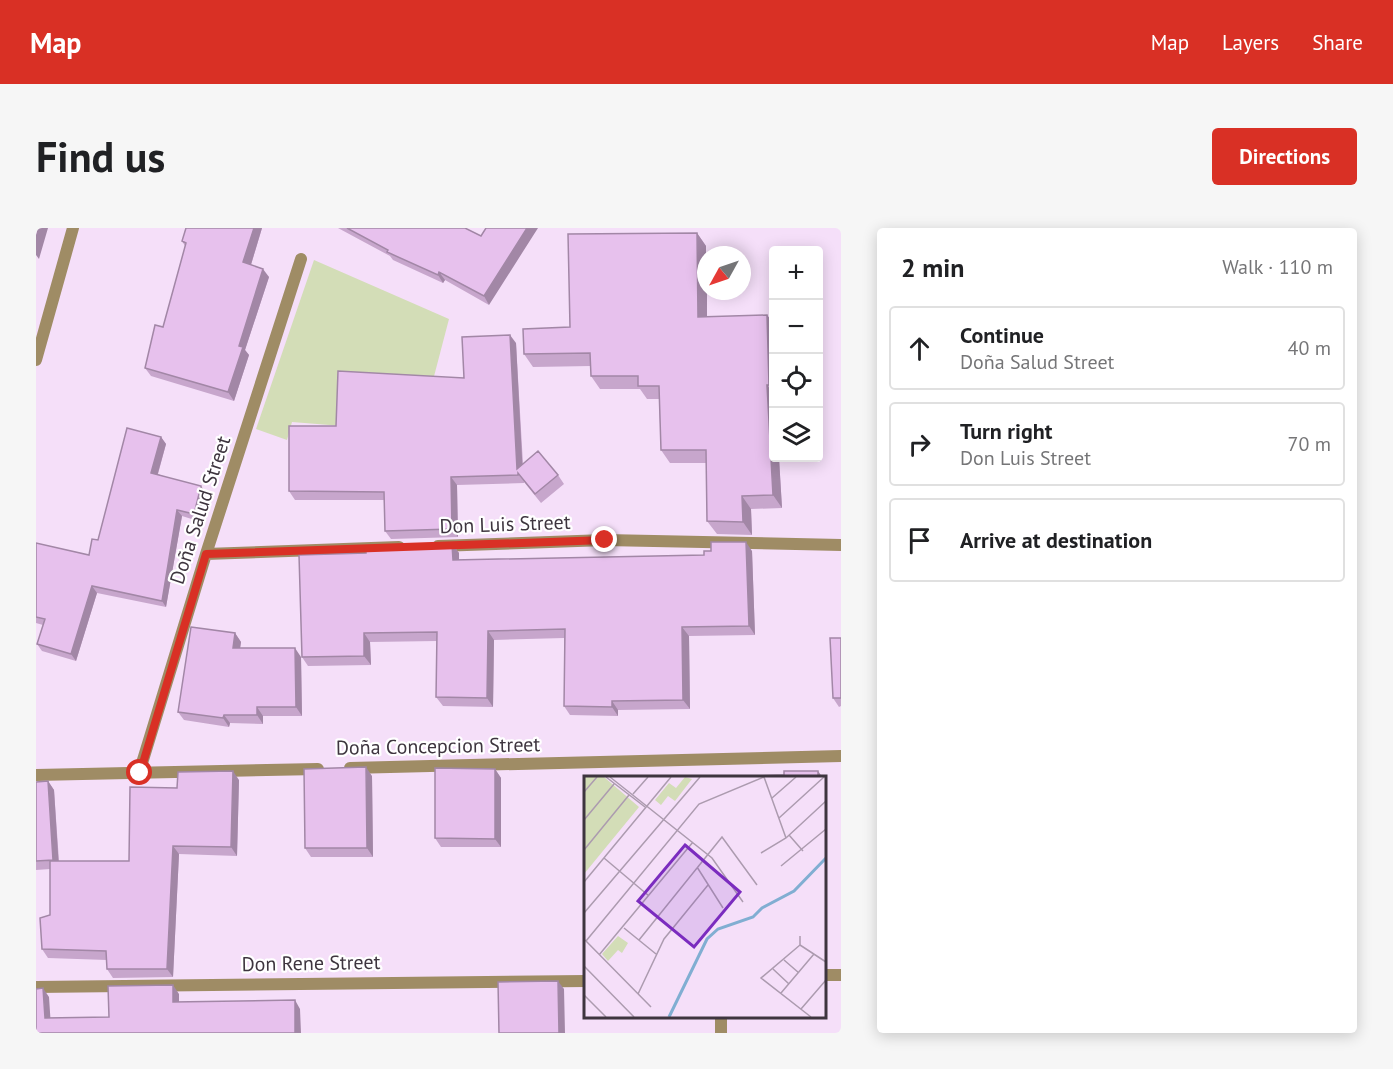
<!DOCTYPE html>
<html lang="en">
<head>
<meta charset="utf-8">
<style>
  body { margin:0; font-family:"PT Sans",sans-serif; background:#f6f6f6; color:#202124 }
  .controls { position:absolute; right:18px; top:18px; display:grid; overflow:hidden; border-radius:6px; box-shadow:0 3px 15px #0003 }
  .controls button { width:54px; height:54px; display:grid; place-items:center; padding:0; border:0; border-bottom:2px solid #e0e0e0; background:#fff; color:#202124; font:30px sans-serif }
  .compass { position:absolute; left:661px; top:18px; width:54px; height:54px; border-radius:50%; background:#fff; box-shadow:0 3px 15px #0003; rotate:230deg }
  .stop { position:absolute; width:18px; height:18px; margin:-14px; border:4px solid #d93025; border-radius:50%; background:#fff }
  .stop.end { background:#d93025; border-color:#fff; box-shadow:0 2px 6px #0008 }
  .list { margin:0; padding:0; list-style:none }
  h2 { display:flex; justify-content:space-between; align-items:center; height:78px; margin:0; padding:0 24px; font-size:26px }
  h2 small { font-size:20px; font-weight:400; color:#757577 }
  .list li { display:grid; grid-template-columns:39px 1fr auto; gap:18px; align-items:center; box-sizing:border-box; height:84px; margin:0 12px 12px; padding:0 12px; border:2px solid #e0e0e0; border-radius:6px }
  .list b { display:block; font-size:22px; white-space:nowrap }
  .list p { margin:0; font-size:20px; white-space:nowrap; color:#757577 }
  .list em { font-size:20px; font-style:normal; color:#757577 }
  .icon { flex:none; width:33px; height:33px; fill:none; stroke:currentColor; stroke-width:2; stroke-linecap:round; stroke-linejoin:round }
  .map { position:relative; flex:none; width:805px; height:805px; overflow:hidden; border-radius:6px }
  header { display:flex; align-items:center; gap:36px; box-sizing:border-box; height:84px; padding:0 30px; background:#d93025; color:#fff }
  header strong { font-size:28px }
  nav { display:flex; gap:33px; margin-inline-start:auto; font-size:21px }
  .intro { display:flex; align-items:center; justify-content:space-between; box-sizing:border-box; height:144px; padding:0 36px }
  h1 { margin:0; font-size:42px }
  .button { padding:15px 27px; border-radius:6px; background:#d93025; color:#fff; font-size:21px; font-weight:700 }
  main { display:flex; gap:36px; padding:0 36px }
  aside { flex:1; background:#fff; border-radius:6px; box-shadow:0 3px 15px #0003 }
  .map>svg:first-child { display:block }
  .green { fill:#d3ddb7 }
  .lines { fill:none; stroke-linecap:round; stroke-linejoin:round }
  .street { stroke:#9f8c65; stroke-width:12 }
  .wall { fill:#c7a6cc }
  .shaded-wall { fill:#a287a6 }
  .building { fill:#e7c1ed; stroke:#a287a6; stroke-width:1.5 }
  .route { stroke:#d93025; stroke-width:8 }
  .labels { text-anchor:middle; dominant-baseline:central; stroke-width:4.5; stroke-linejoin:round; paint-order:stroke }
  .street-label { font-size:20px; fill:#3e353f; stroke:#fff }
  .inset-river { fill:none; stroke:#81aed2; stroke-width:3 }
  .inset-road { fill:none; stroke:#ac9baf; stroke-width:1.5 }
  .view { fill:#7b2cbf; fill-opacity:0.15; stroke:#7b2cbf; stroke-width:3 }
  .inset-edge { fill:none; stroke:#3e353f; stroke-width:3 }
</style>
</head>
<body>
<header>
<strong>Map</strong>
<nav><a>Map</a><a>Layers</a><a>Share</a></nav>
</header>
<div class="intro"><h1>Find us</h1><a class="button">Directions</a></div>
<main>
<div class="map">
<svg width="805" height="805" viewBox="0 0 805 805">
  <rect width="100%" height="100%" fill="#f5dff9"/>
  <path class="green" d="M278 32 413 91 396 156 306 198 256 194 251 212 220 201Z"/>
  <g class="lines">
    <path class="street" d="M0 132 37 0
      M402 318 569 312 805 317
      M170 326 363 319
      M314 540 805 528
      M103 545 170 326 265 31
      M0 547 282 541
      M788 747H805
      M0 759 550 753
      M685 788V805"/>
  </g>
  <path class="wall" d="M150 0H226L215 37 233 49 209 122 213 127 198 173 115 148 109 140 127 99 149 18 146 13Z
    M302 0H429L453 77 409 52 407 55 357 32 354 28Z
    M661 5 670 18V63H671V89L731 87 738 96V230H743L746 280 715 281 716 307 681 306 671 293 670 235H634L625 222 623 171H611L604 161H564L555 148V138L497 139 488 126 534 99Z
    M480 115 487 236 522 247 528 256 505 275 488 254V255L421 257 422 309 355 311 349 303 348 272H259L253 263 300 198 428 150Z
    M125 209 130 216 122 246 170 265 162 293 146 288 130 379 61 365 40 433 6 423 1 416 7 397 0 395V315L53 327Z
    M416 316 423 325V332L668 327 716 323 719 407 653 408 654 481 582 482V488L534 487 528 478V410L458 412 457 479 407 478 400 469 401 413 334 414 335 437 272 438 266 429 330 325 349 321Z
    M199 405 205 414 204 420 265 429 266 488H227V496L194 495 193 499 148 492 142 484Z
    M805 410V478L803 479 797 470Z
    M459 541 465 550V619H405L399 610Z
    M336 548 337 629H275L269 620Z
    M203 552 201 628 143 626 137 749 77 750 71 741V732L12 730 6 721 14 687V641L0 642V554L12 553 18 562 23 633H93L141 560Z"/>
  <path class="shaded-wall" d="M2 0H12L3 31 0 27V7Z
    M218 0H226L213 43 207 34Z
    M491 0H502L453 77 448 68Z
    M661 5 670 18V63H671V102L662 89Z
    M227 41 233 49 209 122 213 127 198 173 192 164 203 118Z
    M403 44 409 52 407 55 402 47Z
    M731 87 738 96V164L733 157Z
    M474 107 480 115 487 249 481 241Z
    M731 157 738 166V230H743L746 280 737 267Z
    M125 209 130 216 120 252 115 245Z
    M415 249 421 257 422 309 416 301Z
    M165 258 170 265 162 293 158 286Z
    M706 268 715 281 716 307 707 294Z
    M141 282 146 288 130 379 126 373Z
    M710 314 716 323 719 407 713 398Z
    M416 316 423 325V341L417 332Z
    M56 358 61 365 40 433 35 426Z
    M646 399 653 408 654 481 647 472Z
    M452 403 458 412 457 479 451 470Z
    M199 405 205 414 203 428 197 420Z
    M328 405 334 414 335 437 328 428Z
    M259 420 265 429 266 488 260 479Z
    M576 473 582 482V488L576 479Z
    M221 479 227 488V496L221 487Z
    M188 487 194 495 193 499 187 490Z
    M330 539 336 548 337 629 331 620Z
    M459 541 465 550V619L459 611Z
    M197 543 203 552 201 628 195 619Z
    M782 543 787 550H782Z
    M12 553 18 562 23 641 17 632Z
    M137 618 143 626 137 749 131 741Z
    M522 753 528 761 529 805H523Z
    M137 757 143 766V783L137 774Z
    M7 760 13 769 15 799 9 790Z
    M259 772 264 781 265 805H259Z"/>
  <path class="building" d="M150 0H218L207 34 227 41 203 118 207 119 192 164 109 140 119 97 127 99 150 15 146 13Z
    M311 0H429L445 8 450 0H491L448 68 403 44 402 47 351 24 352 22Z
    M661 5 662 89 731 87 733 157H731L737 267 706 268 707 294 671 293 670 222H625L623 158H602V148H555L554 125 488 126 487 101 534 99 532 6Z
    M474 107 481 241 502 223 522 247 499 266 482 245V247L415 249 416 301 349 303 348 264 253 263V198H300L302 143 428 150 426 109Z
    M91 200 125 209 115 245 165 258 158 286 141 282 126 373 56 358 35 426 1 416 9 391 0 389V315L53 327 56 311 62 312Z
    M675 314H710L713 398 646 399 647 472 576 473V479L528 478 529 401 452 403 451 470 400 469 401 404 328 405V428L266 429 263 327 330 325V322L349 321V319L416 316 417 332 668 327V323H675Z
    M155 399 199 405 197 420H259L260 479H221V487H188L187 490 142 484Z
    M794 410H805V470H797Z
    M330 539 331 620H269L268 541Z
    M399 540 459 541V611L399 610Z
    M197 543 195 619 137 618 131 741H71L70 723 6 721 4 690 14 687V633H93L94 559 141 560 142 544Z
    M748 543H782V550H697V549L748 547Z
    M12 553 17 632 0 633V554Z
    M522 753 523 805H463L462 754Z
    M137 757V774L259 772V805H0V761L7 760 9 790 73 789 72 758Z"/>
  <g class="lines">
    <path class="route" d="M104 545 170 326 569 312"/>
  </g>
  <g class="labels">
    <g class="street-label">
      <text transform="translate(164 282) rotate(-72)">Doña Salud Street</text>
      <text transform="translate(469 296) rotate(-2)">Don Luis Street</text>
      <text transform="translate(402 518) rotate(-1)">Doña Concepcion Street</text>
      <text transform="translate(275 735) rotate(-1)">Don Rene Street</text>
    </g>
  </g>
  <g transform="translate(548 548)">
    <rect width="242" height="242" fill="#f5dff9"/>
    <path d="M0 1H20L55 31 0 98ZM101 1 108 3 91 25 84 20 77 29 71 24 85 7 92 12ZM34 160 44 167 38 177 34 174 24 185 18 178Z" fill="#d3ddb7"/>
    <path class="inset-river" d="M85 241 123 163 134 153 169 141 178 132 210 115 242 82"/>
    <path class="inset-road" d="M22 1 61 31M26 1 128 82 159 126M180 1 202 62M0 16 13 1M49 18 64 1M188 22 212 1M195 42 240 1M0 44 30 8M205 59 219 75M0 74 45 19M177 77 202 62 242 25M20 82 65 120M197 90 242 53M113 91 139 132M0 106 87 1M0 137 116 1M40 152 72 178M216 160V169L177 202 227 241M1 164 67 231M55 164 138 61 173 109M2 165 115 28 180 1M216 169 242 186M15 179 109 66M200 184 215 197M0 190 50 241M189 193 205 208M197 217 230 178M54 218 80 163 124 109M0 219 22 241M217 233 242 204"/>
    <path class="view" d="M101 69 156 116 110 171 54 125Z"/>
    <rect width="242" height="242" class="inset-edge"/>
  </g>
</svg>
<div class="controls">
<button>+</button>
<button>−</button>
<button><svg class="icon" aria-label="locate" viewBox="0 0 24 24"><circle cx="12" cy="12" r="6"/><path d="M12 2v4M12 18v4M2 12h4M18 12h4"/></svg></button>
<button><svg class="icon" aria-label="layers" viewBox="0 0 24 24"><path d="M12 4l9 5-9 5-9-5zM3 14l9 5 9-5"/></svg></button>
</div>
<svg class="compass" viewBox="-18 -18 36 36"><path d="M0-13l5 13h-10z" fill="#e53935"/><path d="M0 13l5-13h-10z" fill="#757577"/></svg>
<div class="stop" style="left:104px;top:545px"></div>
<div class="stop end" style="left:569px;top:312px"></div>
</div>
<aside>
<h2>2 min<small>Walk · 110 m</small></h2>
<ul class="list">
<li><svg class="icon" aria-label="ahead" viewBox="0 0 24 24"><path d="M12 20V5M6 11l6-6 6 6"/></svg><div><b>Continue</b><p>Doña Salud Street</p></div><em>40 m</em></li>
<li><svg class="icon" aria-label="right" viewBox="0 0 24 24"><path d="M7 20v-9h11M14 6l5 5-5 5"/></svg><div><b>Turn right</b><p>Don Luis Street</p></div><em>70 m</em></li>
<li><svg class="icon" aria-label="arrive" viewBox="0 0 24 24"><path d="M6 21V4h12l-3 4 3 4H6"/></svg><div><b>Arrive at destination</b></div></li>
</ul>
</aside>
</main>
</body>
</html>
